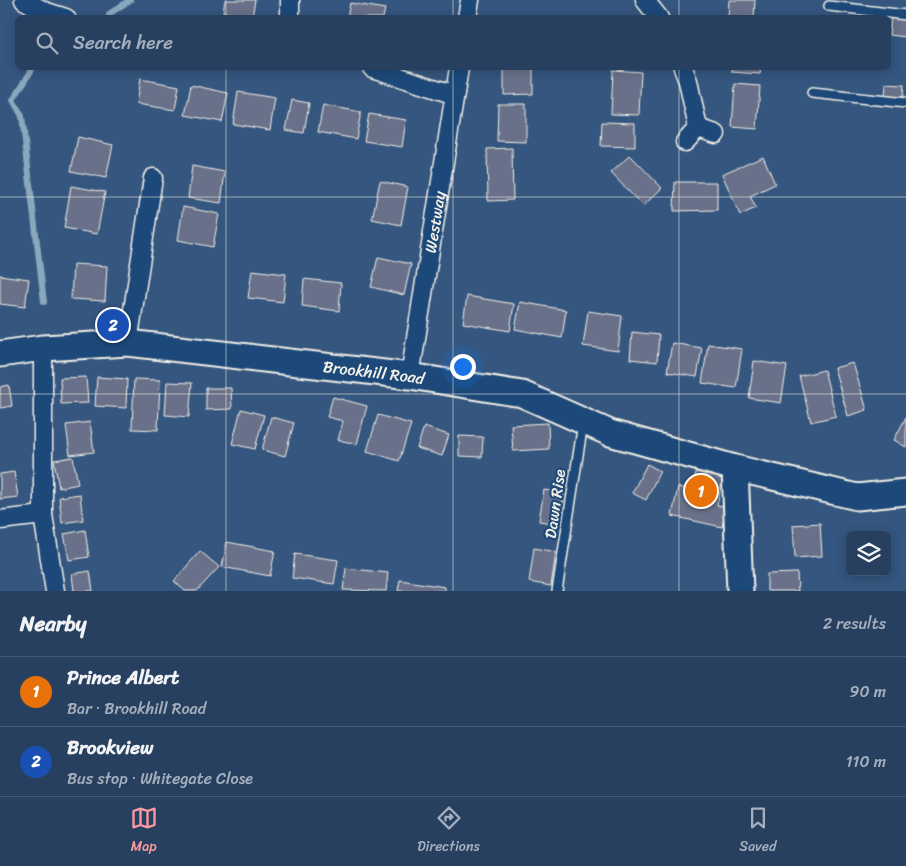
<!DOCTYPE html>
<html lang="en">
<head>
<meta charset="utf-8">
<style>
  body { margin:0; font-family:Sriracha,sans-serif; background:#344b68; color:#f1f3f6 }
  .controls { position:absolute; right:15px; bottom:15px; display:grid; overflow:hidden; border-radius:8px; box-shadow:0 2px 12px #0003 }
  .controls button { width:45px; height:45px; display:grid; place-items:center; padding:0; border:0; border-bottom:1px solid #445974; background:#28405f; color:#f1f3f6; font:25px sans-serif }
  .you { position:absolute; left:462px; top:366px; width:18px; height:18px; margin:-12px; border:4px solid #fff; border-radius:50%; background:#1a73e8; box-shadow:0 0 0 8px #1a73e833 }
  .badge { display:grid; place-items:center; width:32px; height:32px; border-radius:50%; background:#ff9aa2; color:#fff; font-size:16px; font-weight:700 }
  .pin { position:absolute; translate:-50% -50%; border:2px solid #fff; box-shadow:0 1px 5px #0006 }
  .list { margin:0; padding:0; list-style:none }
  h2 { display:flex; justify-content:space-between; align-items:center; height:65px; margin:0; padding:0 20px; font-size:21px }
  h2 small { font-size:16px; font-weight:400; color:#a5afbd }
  .list li { display:grid; grid-template-columns:32px 1fr auto; gap:15px; align-items:center; box-sizing:border-box; height:70px; padding:0 20px; border-top:1px solid #445974 }
  .list b { display:block; font-size:19px; white-space:nowrap }
  .list p { margin:0; font-size:16px; white-space:nowrap; color:#a5afbd }
  .list em { font-size:16px; font-style:normal; color:#a5afbd }
  .icon { flex:none; width:28px; height:28px; fill:none; stroke:currentColor; stroke-width:2; stroke-linecap:round; stroke-linejoin:round }
  .map { position:relative; flex:none; width:906px; height:591px; overflow:hidden }
  .search { position:absolute; background:#28405f; box-shadow:0 2px 12px #0003; left:15px; right:15px; top:15px; height:55px; display:flex; align-items:center; gap:12px; box-sizing:border-box; padding:0 18px; border-radius:8px; color:#a5afbd; font-size:19px }
  .sheet { height:205px; background:#28405f }
  nav { display:flex; justify-content:space-around; align-items:center; box-sizing:border-box; height:70px; border-top:1px solid #445974; background:#28405f; font-size:14px; color:#a5afbd }
  nav a { display:grid; justify-items:center; gap:2px }
  nav .on { color:#ff9aa2 }
  .map>svg:first-child { display:block }
  .lines { fill:none; stroke-linecap:round; stroke-linejoin:round }
  .stream { stroke:#8aa8bd; stroke-width:6 }
  .building { fill:#69718a; stroke:#f4f1e8 }
  .lane-casing { stroke:#f4f1e8; stroke-width:12 }
  .street-casing { stroke:#f4f1e8; stroke-width:21 }
  .secondary-casing { stroke:#f4f1e8; stroke-width:29 }
  .lane { stroke:#1f4a7a; stroke-width:9 }
  .street { stroke:#1f4a7a; stroke-width:18 }
  .secondary { stroke:#1f4a7a; stroke-width:25 }
  .grid { fill:none; stroke:#f4f1e8; stroke-width:1; stroke-opacity:0.55 }
  .labels { text-anchor:middle; dominant-baseline:central; stroke-width:4.5; stroke-linejoin:round; paint-order:stroke }
  .street-label { font-size:16px; fill:#f4f1e8; stroke:#1f4a7a }
</style>
</head>
<body>
<div class="map">
<svg width="906" height="591" viewBox="0 0 906 591">
  <rect width="100%" height="100%" fill="#35567f"/>
  <filter id="ink" filterUnits="userSpaceOnUse"><feTurbulence type="fractalNoise" baseFrequency=".02" numOctaves="2"/><feDisplacementMap in="SourceGraphic" scale="10" xChannelSelector="R" yChannelSelector="G"/><feConvolveMatrix kernelMatrix="1 2 1 2 8 2 1 2 1" color-interpolation-filters="sRGB"/></filter>
  <g filter="url(#ink)">
    <g class="lines">
      <path class="stream" d="M109 14 130 0
        M33 68 13 100 22 116 44 302"/>
    </g>
    <path class="building" d="M225 0H255L252 17 223 12Z
      M729 0H755L754 18H728Z
      M350 3 385 9 383 18H347Z
      M891 18 906 19V37L889 35Z
      M504 68H533V94L504 95Z
      M732 68H761L760 74 732 72Z
      M613 70 641 72 639 115 611 114Z
      M140 79 179 86 175 110 136 104Z
      M735 84 760 86 757 129 732 127Z
      M886 84 904 85 903 97 885 96Z
      M191 85 228 93 222 122 185 115Z
      M238 92 275 98 270 130 233 124Z
      M292 100 309 103 304 133 286 130Z
      M498 104H526V142L497 141Z
      M323 105 361 112 356 139 318 132Z
      M369 114 406 120 402 147 364 141Z
      M602 122 635 123V147L601 146Z
      M78 137 113 145 106 178 71 171Z
      M512 148 513 200 488 201 487 149Z
      M630 155 662 188 643 206 611 173Z
      M763 156 775 184 750 196 756 208 740 215 722 174Z
      M192 166 225 172 221 203 188 198Z
      M380 181 408 187 401 225 372 219Z
      M675 182H717V210L674 211Z
      M71 186 105 192 97 234 64 228Z
      M183 207 219 214 213 247 178 240Z
      M378 257 411 264 404 295 371 287Z
      M73 264 107 266 105 301 71 299Z
      M252 270 286 274 283 302 248 298Z
      M0 275 29 279 25 307 0 304Z
      M304 279 341 283 339 311 302 306Z
      M467 296 514 304 510 331 463 323Z
      M520 302 566 310 562 338 515 329Z
      M588 311 622 316 618 351 583 346Z
      M632 332 659 335 657 362 630 359Z
      M672 343 702 348 697 377 667 372Z
      M708 344 742 349 736 388 702 383Z
      M754 361 787 366 781 403 749 398Z
      M853 363 867 410 848 416 834 368Z
      M824 370 836 416 811 422 799 376Z
      M86 377 88 403 61 404 60 378Z
      M97 377 127 379 126 408 95 406Z
      M134 379 160 380 158 430 132 429Z
      M167 382 192 383 189 417 165 415Z
      M9 385 12 406 0 408V387Z
      M206 388H231L232 409 206 410Z
      M333 397 367 406 357 444 338 440 343 421 327 417Z
      M241 409 264 415 255 449 232 444Z
      M378 415 411 424 399 461 367 451Z
      M271 417 294 423 285 456 262 450Z
      M906 417V447L894 440Z
      M90 422 94 452 70 455 66 425Z
      M548 423 549 449 513 451 511 425Z
      M424 427 449 435 442 456 417 448Z
      M459 436 483 437 482 457 459 456Z
      M73 457 78 484 59 488 54 460Z
      M647 464 660 471 646 500 632 493Z
      M14 472 18 497 0 499V474Z
      M696 472 723 478 717 505 726 507 722 527 672 516 678 487 692 490Z
      M544 490 564 493 560 524 539 521Z
      M80 494 83 520 62 523 59 497Z
      M820 523 822 556 795 558 793 525Z
      M85 530 89 557 69 560 64 534Z
      M227 542 275 551 270 576 222 567Z
      M534 548 556 552 551 586 529 582Z
      M200 551 219 567 197 591H185L174 581Z
      M295 554 338 560 334 584 292 578Z
      M346 568 388 573 386 591 343 590Z
      M90 571 93 591H74L72 574Z
      M797 573 798 591H767V574Z
      M400 580 445 587V591H398Z"/>
    <g class="lines">
      <defs>
        <path id="lane" d="M829 6 906 15
          M812 93 906 103
          M557 591 583 423"/>
        <g id="street">
          <path d="M24 0 44 11 66 18"/>
          <path d="M290 0V18"/>
          <path d="M645 0 659 18"/>
          <path d="M467 18 470 0"/>
          <path d="M372 68 455 95"/>
          <path d="M683 68 688 81 698 128"/>
          <path d="M685 142 698 128 716 134"/>
          <path d="M128 343 153 178"/>
          <path id="s1" d="M410 376 459 68"/>
          <path d="M43 515 55 591"/>
          <path d="M0 520 43 515V348"/>
        </g>
        <g id="secondary">
          <path id="s2" d="M0 354 43 348 128 343 410 376 522 394 610 433 735 468 857 497 906 492"/>
          <path d="M735 468 740 591"/>
        </g>
      </defs>
      <use href="#lane" class="lane-casing"/>
      <use href="#street" class="street-casing"/>
      <use href="#secondary" class="secondary-casing"/>
      <use href="#lane" class="lane"/>
      <use href="#street" class="street"/>
      <use href="#secondary" class="secondary"/>
    </g>
  </g>
  <path class="grid" d="M226 0V18M453 0V18M679 0V18M226 68V591M453 68V591M679 68V591M0 197H906M0 394H906"/>
  <g class="labels">
    <g class="street-label">
      <text stroke="none"><textPath href="#s1" startOffset="156">Westway</textPath></text>
      <text stroke="none"><textPath href="#s2" startOffset="376">Brookhill Road</textPath></text>
      <text transform="translate(555 504) rotate(-82)">Dawn Rise</text>
    </g>
  </g>
</svg>
<div class="controls">
<button><svg class="icon" aria-label="layers" viewBox="0 0 24 24"><path d="M12 4l9 5-9 5-9-5zM3 14l9 5 9-5"/></svg></button>
</div>
<div class="you"></div>
<div class="pin badge" style="left:701px;top:491px;background:#e8710a">1</div>
<div class="pin badge" style="left:113px;top:325px;background:#1a4fb4">2</div>
<div class="search"><svg class="icon" aria-label="search" viewBox="0 0 24 24"><circle cx="10" cy="10" r="6"/><path d="M15 15l6 6"/></svg>Search here</div>
</div>
<section class="sheet">
<h2>Nearby<small>2 results</small></h2>
<ul class="list">
<li><span class="badge" style="background:#e8710a">1</span><div><b>Prince Albert</b><p>Bar · Brookhill Road</p></div><em>90 m</em></li>
<li><span class="badge" style="background:#1a4fb4">2</span><div><b>Brookview</b><p>Bus stop · Whitegate Close</p></div><em>110 m</em></li>
</ul>
</section>
<nav>
<a class="on"><svg class="icon" aria-label="map" viewBox="0 0 24 24"><path d="M3 6l6-2 6 2 6-2v14l-6 2-6-2-6 2zM9 4v14M15 6v14"/></svg>Map</a>
<a><svg class="icon" aria-label="directions" viewBox="0 0 24 24"><path d="M12 3l9 9-9 9-9-9zM9 14v-3h6M13 9l2 2-2 2"/></svg>Directions</a>
<a><svg class="icon" aria-label="saved" viewBox="0 0 24 24"><path d="M7 4h10v16l-5-4-5 4z"/></svg>Saved</a>
</nav>
</body>
</html>
